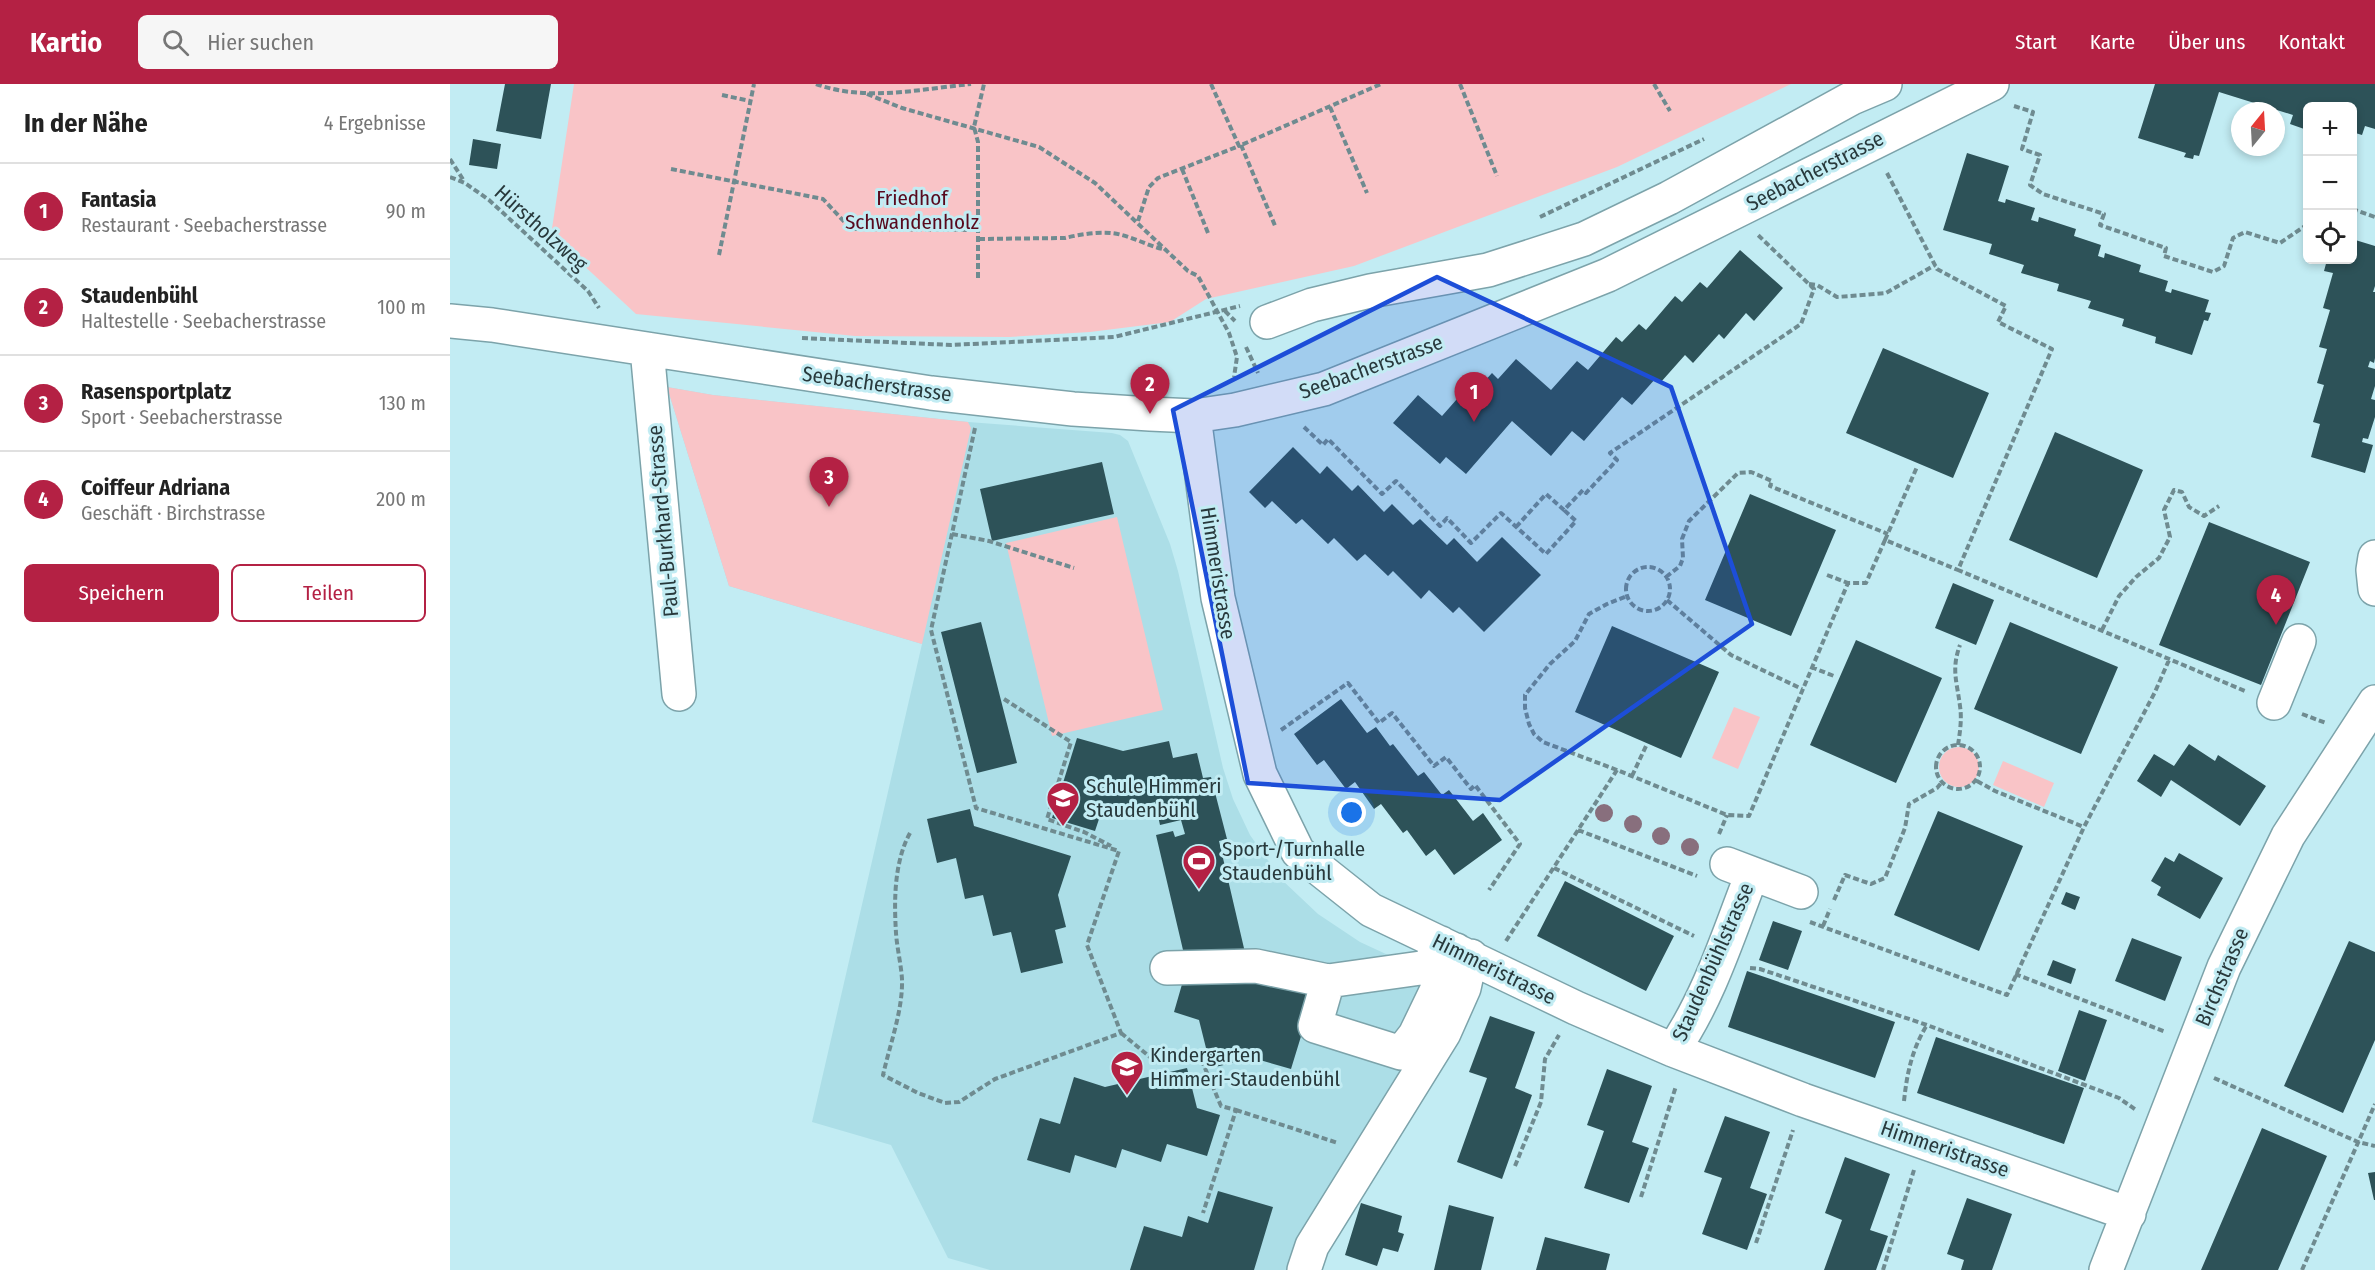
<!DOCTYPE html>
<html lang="de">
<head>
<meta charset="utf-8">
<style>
  body { margin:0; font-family:"Fira Sans Condensed",sans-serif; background:#f6f6f6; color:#222 }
  .controls { position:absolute; right:18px; top:18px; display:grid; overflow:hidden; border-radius:9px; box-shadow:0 3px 9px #0003 }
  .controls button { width:54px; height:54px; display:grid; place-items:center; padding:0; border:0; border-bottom:2px solid #e0e0e0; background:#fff; color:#222; font:30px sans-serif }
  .compass { position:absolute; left:1781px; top:18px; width:54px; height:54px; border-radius:50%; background:#fff; box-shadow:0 3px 9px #0003; rotate:18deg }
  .you { position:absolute; left:902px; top:729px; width:21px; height:21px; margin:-15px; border:4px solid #fff; border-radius:50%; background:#1a73e8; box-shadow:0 0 0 9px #1a73e833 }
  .badge { display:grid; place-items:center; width:39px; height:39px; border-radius:50%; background:#b42144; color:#fff; font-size:20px; font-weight:700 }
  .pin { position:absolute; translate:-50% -50px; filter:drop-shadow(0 2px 3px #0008) }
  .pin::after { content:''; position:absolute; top:32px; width:21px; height:18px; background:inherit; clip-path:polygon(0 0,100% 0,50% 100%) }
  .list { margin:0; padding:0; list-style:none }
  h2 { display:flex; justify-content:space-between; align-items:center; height:78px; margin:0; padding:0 24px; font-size:26px }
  h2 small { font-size:20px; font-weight:400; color:#767676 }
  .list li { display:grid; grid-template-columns:39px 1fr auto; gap:18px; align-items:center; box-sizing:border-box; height:96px; padding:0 24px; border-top:2px solid #e0e0e0 }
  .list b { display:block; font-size:22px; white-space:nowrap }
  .list p { margin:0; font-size:20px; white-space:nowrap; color:#767676 }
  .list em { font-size:20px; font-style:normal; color:#767676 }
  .actions { display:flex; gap:12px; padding:18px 24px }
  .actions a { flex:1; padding:14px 0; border:2px solid #b42144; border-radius:9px; text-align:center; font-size:21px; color:#b42144 }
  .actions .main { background:#b42144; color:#fff }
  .icon { flex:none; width:33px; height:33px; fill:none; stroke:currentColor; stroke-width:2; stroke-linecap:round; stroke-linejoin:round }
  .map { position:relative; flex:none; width:1925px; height:1186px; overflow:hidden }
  header { display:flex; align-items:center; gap:36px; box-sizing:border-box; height:84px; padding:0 30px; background:#b42144; color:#fff }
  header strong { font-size:28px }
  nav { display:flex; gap:33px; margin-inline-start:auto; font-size:21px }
  .search { width:420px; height:54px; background:#f6f6f6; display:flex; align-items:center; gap:15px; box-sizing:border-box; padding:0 21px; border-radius:9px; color:#767676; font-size:22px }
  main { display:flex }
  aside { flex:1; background:#fff }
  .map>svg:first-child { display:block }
  .built { fill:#acdee7 }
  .green { fill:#f9c4c7 }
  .building { fill:#2d5258 }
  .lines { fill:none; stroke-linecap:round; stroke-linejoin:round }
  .minor-casing { stroke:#7ca3aa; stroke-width:36 }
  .path { stroke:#6f8b90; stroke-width:4; stroke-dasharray:6 3; stroke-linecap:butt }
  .minor { stroke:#fff; stroke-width:33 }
  .tree { fill:#886f7d }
  .marked { fill:#1d4ed8; fill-opacity:0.2; stroke:#1d4ed8; stroke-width:4.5; stroke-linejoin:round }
  .labels { text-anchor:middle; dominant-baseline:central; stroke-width:6; stroke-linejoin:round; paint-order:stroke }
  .street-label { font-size:21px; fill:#28393c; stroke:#c2ecf3 }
  .park-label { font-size:21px; fill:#58091d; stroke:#c2ecf3 }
  .poi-label { font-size:21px; fill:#28393c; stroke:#c2ecf3; text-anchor:start }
</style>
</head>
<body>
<header>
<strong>Kartio</strong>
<div class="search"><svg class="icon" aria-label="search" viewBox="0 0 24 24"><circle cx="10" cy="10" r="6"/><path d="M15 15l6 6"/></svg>Hier suchen</div>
<nav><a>Start</a><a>Karte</a><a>Über uns</a><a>Kontakt</a></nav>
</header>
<main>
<aside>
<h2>In der Nähe<small>4 Ergebnisse</small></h2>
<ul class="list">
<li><span class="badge">1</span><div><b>Fantasia</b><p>Restaurant · Seebacherstrasse</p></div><em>90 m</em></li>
<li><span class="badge">2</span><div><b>Staudenbühl</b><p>Haltestelle · Seebacherstrasse</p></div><em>100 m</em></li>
<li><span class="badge">3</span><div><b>Rasensportplatz</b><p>Sport · Seebacherstrasse</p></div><em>130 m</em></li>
<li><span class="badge">4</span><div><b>Coiffeur Adriana</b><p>Geschäft · Birchstrasse</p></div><em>200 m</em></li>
</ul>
<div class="actions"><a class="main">Speichern</a><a>Teilen</a></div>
</aside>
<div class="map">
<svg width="1925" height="1186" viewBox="0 0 1925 1186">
  <rect width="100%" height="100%" fill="#c2ecf3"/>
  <path class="built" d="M217 303 263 311 518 338 662 349 670 351 678 357 720 460 728 487 773 684 783 715 800 751 832 796 868 830 910 858 1007 903 840 1186H540L498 1174 441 1061 362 1038 472 560 279 502Z"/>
  <path class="green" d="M124 0H1341L1167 83 904 182 756 215 720 238 640 248 559 253 405 252 186 230 101 151Z
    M217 303 263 311 518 338 521 344 472 560 279 502Z
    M667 433 713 626 602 652 556 459Z
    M1284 623 1310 633 1288 685 1262 674Z
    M1489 683a20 20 0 1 1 40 0a20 20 0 1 1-40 0Z
    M1553 677 1604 699 1594 723 1543 701Z"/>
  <path class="building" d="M55 0H101L91 55 46 47Z
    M1705 0H1925V45L1915 42 1912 51 1902 48V22H1857V46L1840 40 1843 31 1769 8 1749 72 1744 71 1743 75 1734 73 1736 69 1688 54Z
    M23 55 51 60 47 85 19 81Z
    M1517 69 1559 82 1548 117 1555 119 1556 115 1585 124 1581 136 1588 138 1589 133 1626 145 1624 152 1651 161 1648 172 1654 174 1655 169 1691 181 1689 188 1718 197 1715 207 1721 209 1722 205 1759 216 1755 228 1761 229 1758 237 1754 236 1742 271 1705 259 1706 253 1672 242 1674 235 1638 224 1641 217 1607 207 1609 200 1571 189 1574 181 1539 170 1542 160 1493 146Z
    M1902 155 1925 162V202L1923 208H1925V274L1924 279 1920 277 1918 283 1925 285V302L1921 315 1925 316V333L1918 355 1913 354 1912 358 1923 361 1915 389 1861 373 1870 340 1863 338 1874 301 1867 299 1877 265 1869 263 1880 226 1873 224 1883 189 1874 187 1877 176H1902Z
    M1290 166 1333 204 1304 237 1296 229 1274 255 1269 250 1243 279 1235 271 1211 298 1206 294 1182 321 1172 313 1134 357 1122 347 1101 372 1062 337 1016 390 996 373 990 380 943 339 968 311 992 332 1015 306 1022 311 1042 289 1048 295 1066 275 1101 306 1127 277 1138 286 1166 253 1172 258 1189 240 1196 246 1225 212 1232 218 1250 198 1257 204Z
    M1433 264 1539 309 1503 394 1396 349Z
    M1605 348 1693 386 1647 494 1559 456Z
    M843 363 870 390 877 382 902 407 908 401 934 428 942 420 963 441 970 435 997 461 1004 454 1027 478 1052 453 1091 491 1034 548 1009 523 1003 529 979 506 971 515 943 487 938 492 915 470 907 477 884 454 878 460 852 435 846 440 822 417 815 424 799 408Z
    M652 378 664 430 542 457 530 405Z
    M1300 410 1386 446 1341 552 1255 516Z
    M1759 438 1860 478 1811 601 1709 561Z
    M1503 499 1544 516 1526 561 1485 544Z
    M531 538 567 679 527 689 491 548Z
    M1560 538 1668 583 1631 670 1524 625Z
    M1162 542 1269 588 1231 674 1125 628Z
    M1406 556 1492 594 1446 699 1360 661Z
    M891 615 917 649 926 643 940 662 943 660 968 692 974 688 992 711 999 706 1023 737 1033 729 1052 756 1004 791 985 765 976 772 957 746 953 749 931 720 924 725 905 698 896 705 874 676 867 681 844 650Z
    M627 654 673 667 719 657 723 674 747 669 753 694 761 693 777 755 769 757 800 890 864 910 841 985 803 974 761 984 749 936 724 928 737 883 706 751 723 747 725 753 735 750 731 736 710 741 705 718 650 732 645 747 602 734Z
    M1739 660 1765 677 1768 671 1816 702 1790 742 1721 696 1711 713 1687 697 1704 670 1724 682Z
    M520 725 524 742 621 772 608 811 616 843 605 846 613 879 571 889 561 848 543 852 533 811 515 815 506 774 487 779 477 735Z
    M1488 727 1573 762 1529 867 1444 831Z
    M1729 769 1773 794 1750 835 1707 811 1711 803 1701 797 1715 773 1724 778Z
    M1115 797 1224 852 1196 907 1087 852Z
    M1616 808 1630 813 1625 826 1611 820Z
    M1323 837 1352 847 1338 886 1309 876Z
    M1682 854 1732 873 1715 917 1665 897Z
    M1899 857 1925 868V956L1893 1029 1834 1002Z
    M1603 876 1626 885 1621 900 1597 891Z
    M1297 887 1445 938 1425 994 1278 943Z
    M1629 926 1657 936 1635 997 1608 987Z
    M1040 932 1085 948 1065 1004 1082 1011 1052 1095 1007 1078 1037 994 1019 988Z
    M1486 953 1634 1004 1614 1060 1467 1009Z
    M737 984 747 1024 770 1031 757 1072 717 1060 711 1078 672 1065 666 1084 625 1071 620 1089 577 1076 590 1034 610 1040 624 993 655 1003Z
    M1157 985 1202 1002 1182 1058 1199 1064 1179 1119 1134 1104 1154 1047 1137 1041Z
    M1275 1032 1320 1048 1300 1104 1317 1110 1297 1166 1252 1150 1272 1094 1254 1088Z
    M1812 1044 1877 1072 1828 1186H1751Z
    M1395 1073 1440 1090 1420 1146 1438 1152 1426 1186H1374L1392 1136 1375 1129Z
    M1925 1088V1116H1924L1918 1089Z
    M768 1107 823 1123 804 1186H680L694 1142 732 1153 738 1132 758 1139Z
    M1517 1114 1562 1130 1542 1186H1511L1514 1176 1497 1170Z
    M911 1119 952 1132 948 1148 954 1150 948 1168 933 1164 927 1182 895 1171Z
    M999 1121 1044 1133 1031 1186H984Z
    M1095 1153 1160 1170 1156 1186H1086Z"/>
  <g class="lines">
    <defs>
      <path id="minor" d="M0 237 42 241 481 309 623 325 700 330 744 332 785 326 874 305 1158 191 1542 0
        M817 238 862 221 920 207 1038 186 1134 155 1219 114 1402 14 1435 0
        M197 265 229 610
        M744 332 768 514 810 690 848 768 921 826 1126 924 1223 966 1353 1016 1679 1130
        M1925 473 1923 486 1925 505
        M1824 619 1849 557
        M1277 780 1351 808
        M717 884 806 882 878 897 865 942 951 969 965 951 1006 866
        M878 897 978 883 991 859
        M1223 966C1259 914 1279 849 1302 790
        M854 1186 862 1162 994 949 1014 904 1021 872
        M1656 1186 1774 883 1838 752 1925 618"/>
    </defs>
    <use href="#minor" class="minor-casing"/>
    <path class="path" d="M366 0C415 18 471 5 521 0
      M761 0 789 62 931 0
      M1010 0 1047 92
      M1204 0 1220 27
      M417 10 452 24 589 63 645 99 738 187 748 192 779 249 787 273 784 293
      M272 11 300 17
      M1564 22 1583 28 1572 65 1590 71 1580 101 1593 110 1654 130 1650 141 1716 164 1714 172 1763 188 1774 182 1783 154 1795 148 1830 159 1858 140
      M880 23 917 109
      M791 61 826 144
      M0 75 14 97
      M221 85 373 115 401 145 528 146
      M732 85 758 149
      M1437 89 1487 185 1556 222 1548 238 1602 265 1508 486 1795 607
      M0 93 15 99 39 116 138 207 149 224
      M1902 125 1925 133
      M1090 133 1254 55
      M688 137 699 103 708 94 789 62
      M529 155 615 154C632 150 655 146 672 151 687 155 701 163 717 166
      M269 171 304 0
      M528 194V58L524 43 534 0
      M1359 200 1367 201 1387 213 1436 209 1485 181
      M775 227 785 237
      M352 254 501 261 664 253 790 222
      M796 263 808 289
      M854 343 873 361 878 355 932 410 946 397 990 442 997 434 1021 459 1051 429 1096 470 1126 437 1114 426
      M525 344 481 546 526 724 669 767
      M1066 443 1096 410 1114 426 1133 406 1136 409 1167 376 1160 369 1351 240 1364 205 1307 150
      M502 450 539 457 624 484
      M1435 456 1467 383
      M1176 505a22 22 0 1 1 44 0a22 22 0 1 1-44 0Z
      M1377 491 1398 499
      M1216 493 1230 482 1233 474 1232 455 1239 437 1288 389 1301 388 1322 397 1320 402 1438 450
      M1217 516 1281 571 1352 605
      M1652 546 1669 512 1686 493 1709 474 1720 453 1714 426 1724 406 1732 408 1739 423 1754 432 1769 422
      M1361 583 1384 592
      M554 615 621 658 597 735 634 748 661 762
      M1852 630 1876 639
      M831 646 898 599 929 639 942 629 984 682 996 673 1021 705 1025 701 1070 760 1039 806
      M1486 683a22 22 0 1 1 44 0a22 22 0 1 1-44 0Z
      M1508 661C1510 648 1512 635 1510 622 1507 598 1501 585 1510 561
      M1167 686 1093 658 1084 650 1079 640 1075 624V611L1100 580 1125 557 1139 530 1157 520 1177 512
      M1182 692 1196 662
      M1527 697 1545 707 1634 743
      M1128 746 1247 792
      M460 749C444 778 444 817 446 849 447 864 451 880 452 895 453 926 440 960 433 991L468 1009 495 1019 509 1018 545 995 671 949 637 861 669 767
      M1269 750 1277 731
      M1104 784 1244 852
      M1384 816 1395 791 1421 800 1435 794 1455 744 1459 720 1487 704 1492 698
      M1360 838 1557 911 1634 743 1705 608 1719 576
      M1373 842 1380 825
      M1056 857 1167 686 1277 731 1299 732 1398 499H1416L1435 456 1508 486
      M1300 884 1310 885 1477 941 1669 1014 1686 1026
      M1565 890 1716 948
      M671 949 706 978 752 977 771 1022 786 1026 753 1129
      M1764 994 1908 1058 1925 1062
      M1454 1017C1457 989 1462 965 1477 941
      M786 1026 888 1059
      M1065 1082 1091 1018 1095 975 1109 951
      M1191 1113 1226 1002
      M1306 1159 1343 1046
      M1433 1186 1464 1086
      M1852 1186 1925 1020"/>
    <use href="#minor" class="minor"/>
  </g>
  <g class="tree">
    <circle cx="1154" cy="729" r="9"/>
    <circle cx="1183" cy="740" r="9"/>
    <circle cx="1211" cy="752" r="9"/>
    <circle cx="1240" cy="763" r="9"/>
  </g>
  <path class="marked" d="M987 193 1221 303 1302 540 1050 716 798 699 723 326Z"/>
  <defs>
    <symbol id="school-pin" viewBox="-11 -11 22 30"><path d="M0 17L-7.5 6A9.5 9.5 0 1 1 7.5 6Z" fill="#b42144" stroke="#c2ecf3"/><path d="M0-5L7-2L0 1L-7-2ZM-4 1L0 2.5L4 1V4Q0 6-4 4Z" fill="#fff"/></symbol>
    <symbol id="stadium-pin" viewBox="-11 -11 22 30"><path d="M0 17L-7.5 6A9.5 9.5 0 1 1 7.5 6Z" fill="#b42144" stroke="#c2ecf3"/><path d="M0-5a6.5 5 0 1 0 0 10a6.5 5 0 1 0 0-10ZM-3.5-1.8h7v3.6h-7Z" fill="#fff"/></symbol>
  </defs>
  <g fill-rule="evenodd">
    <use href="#school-pin" x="594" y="695" width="38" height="52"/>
    <use href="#stadium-pin" x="730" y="758" width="38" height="52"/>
    <use href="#school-pin" x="658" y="964" width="38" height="52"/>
  </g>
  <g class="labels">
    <g class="street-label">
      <text transform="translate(1365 87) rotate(-27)">Seebacherstrasse</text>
      <text transform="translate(91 144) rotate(42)">Hürstholzweg</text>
      <text transform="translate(921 283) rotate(-20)">Seebacherstrasse</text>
      <text transform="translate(427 300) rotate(8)">Seebacherstrasse</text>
      <text transform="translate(213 437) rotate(-95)">Paul-Burkhard-Strasse</text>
      <text transform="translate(768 489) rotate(81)">Himmeristrasse</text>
      <text transform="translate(1263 878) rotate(-66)">Staudenbühlstrasse</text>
      <text transform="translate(1044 885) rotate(26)">Himmeristrasse</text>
      <text transform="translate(1772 893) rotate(-67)">Birchstrasse</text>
      <text transform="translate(1495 1065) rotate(19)">Himmeristrasse</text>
    </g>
    <g class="park-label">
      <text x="462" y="114">Friedhof<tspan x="462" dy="24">Schwandenholz</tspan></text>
    </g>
    <g class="poi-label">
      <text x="636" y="702">Schule Himmeri<tspan x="636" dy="24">Staudenbühl</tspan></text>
      <text x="772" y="765">Sport-/Turnhalle<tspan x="772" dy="24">Staudenbühl</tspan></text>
      <text x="700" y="971">Kindergarten<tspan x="700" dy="24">Himmeri-Staudenbühl</tspan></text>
    </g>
  </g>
</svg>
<div class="controls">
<button>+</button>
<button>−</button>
<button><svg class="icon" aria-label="locate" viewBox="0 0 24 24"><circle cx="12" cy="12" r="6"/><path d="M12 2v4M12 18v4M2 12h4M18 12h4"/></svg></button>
</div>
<svg class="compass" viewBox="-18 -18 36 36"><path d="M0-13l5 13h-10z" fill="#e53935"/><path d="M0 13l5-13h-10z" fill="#767676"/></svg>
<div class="you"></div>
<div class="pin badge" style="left:1024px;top:338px">1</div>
<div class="pin badge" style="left:700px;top:330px">2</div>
<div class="pin badge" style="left:379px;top:423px">3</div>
<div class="pin badge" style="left:1826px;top:541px">4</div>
</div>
</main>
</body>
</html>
